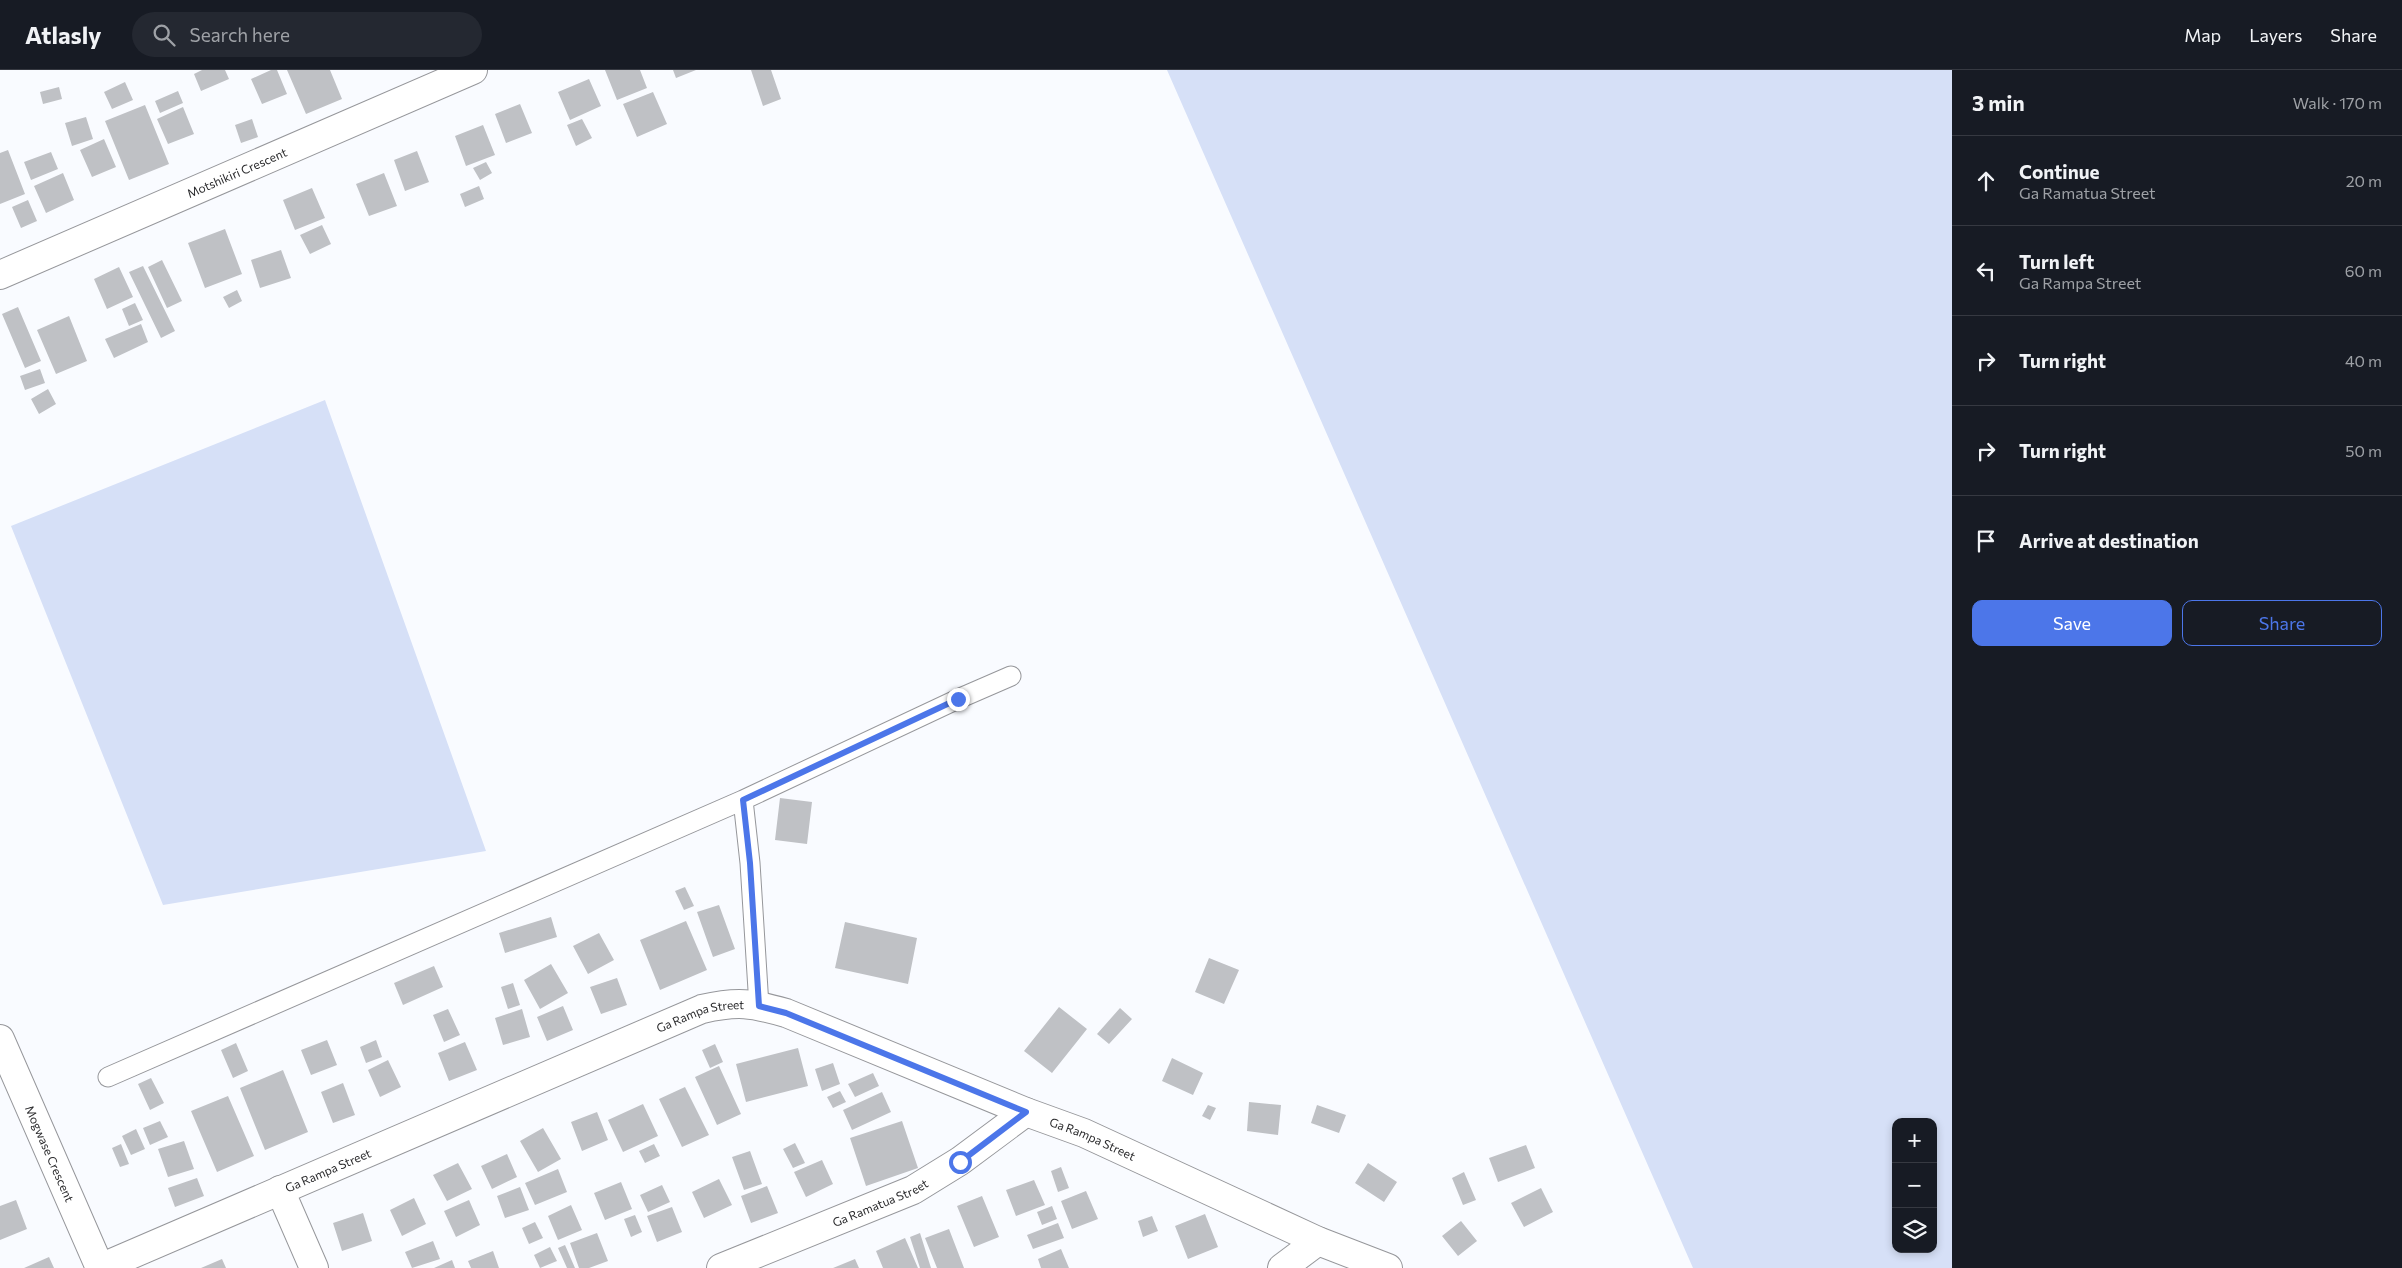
<!DOCTYPE html>
<html lang="en">
<head>
<meta charset="utf-8">
<style>
  body { margin:0; font-family:Commissioner,sans-serif; background:#242831; color:#f1f3f6 }
  .controls { position:absolute; right:15px; bottom:15px; display:grid; overflow:hidden; border-radius:10px; box-shadow:0 2px 8px #0003 }
  .controls button { width:45px; height:45px; display:grid; place-items:center; padding:0; border:0; border-bottom:1px solid #363941; background:#171b24; color:#f1f3f6; font:25px sans-serif }
  .stop { position:absolute; width:15px; height:15px; margin:-11px; border:4px solid #4c76e9; border-radius:50%; background:#fff }
  .stop.end { background:#4c76e9; border-color:#fff; box-shadow:0 1px 5px #0008 }
  .list { margin:0; padding:0; list-style:none }
  h2 { display:flex; justify-content:space-between; align-items:center; height:65px; margin:0; padding:0 20px; font-size:21px }
  h2 small { font-size:16px; font-weight:400; color:#9ea1a6 }
  .list li { display:grid; grid-template-columns:32px 1fr auto; gap:15px; align-items:center; box-sizing:border-box; height:90px; padding:0 20px; border-top:1px solid #363941 }
  .list b { display:block; font-size:19px; white-space:nowrap }
  .list p { margin:0; font-size:16px; white-space:nowrap; color:#9ea1a6 }
  .list em { font-size:16px; font-style:normal; color:#9ea1a6 }
  .actions { display:flex; gap:10px; padding:15px 20px }
  .actions a { flex:1; padding:11px 0; border:1px solid #4c76e9; border-radius:10px; text-align:center; font-size:18px; color:#4c76e9 }
  .actions .main { background:#4c76e9; color:#fff }
  .icon { flex:none; width:28px; height:28px; fill:none; stroke:currentColor; stroke-width:2; stroke-linecap:round; stroke-linejoin:round }
  .map { position:relative; flex:none; width:1952px; height:1198px; overflow:hidden }
  header { display:flex; align-items:center; gap:30px; box-sizing:border-box; height:70px; padding:0 25px; background:#171b24; border-bottom:1px solid #363941 }
  header strong { font-size:24px }
  nav { display:flex; gap:28px; margin-inline-start:auto; font-size:18px }
  .search { width:350px; height:45px; background:#242831; display:flex; align-items:center; gap:12px; box-sizing:border-box; padding:0 18px; border-radius:28px; color:#9ea1a6; font-size:19px }
  main { display:flex }
  aside { flex:1; background:#171b24 }
  .map>svg:first-child { display:block }
  .green { fill:#d6e0f7; fill-rule:evenodd }
  .building { fill:#bfc1c5 }
  .lines { fill:none; stroke-linecap:round; stroke-linejoin:round }
  .lane-casing { stroke:#96979b; stroke-width:21 }
  .street-casing { stroke:#96979b; stroke-width:30 }
  .lane { stroke:#fff; stroke-width:19 }
  .street { stroke:#fff; stroke-width:28 }
  .route { stroke:#4c76e9; stroke-width:6 }
  .labels { text-anchor:middle; dominant-baseline:central; stroke-width:4.5; stroke-linejoin:round; paint-order:stroke }
  .street-label { font-size:12px; fill:#2b2b2d; stroke:#fff }
</style>
</head>
<body>
<header>
<strong>Atlasly</strong>
<div class="search"><svg class="icon" aria-label="search" viewBox="0 0 24 24"><circle cx="10" cy="10" r="6"/><path d="M15 15l6 6"/></svg>Search here</div>
<nav><a>Map</a><a>Layers</a><a>Share</a></nav>
</header>
<main>
<div class="map">
<svg width="1952" height="1198" viewBox="0 0 1952 1198">
  <rect width="100%" height="100%" fill="#f9fbff"/>
  <path class="green" d="M1167 0H1952V1198H1693ZM1896 1052H1933V1179H1896Z
    M325 330 486 781 163 835 11 456Z"/>
  <path class="building" d="M202 0H225L229 9 201 21 194 4Z
    M271 0H277L287 24 262 34 251 9Z
    M287 0H330L342 29 306 44Z
    M605 0H640L647 18 617 30Z
    M673 0H696L676 8Z
    M751 0H771L781 29 763 36Z
    M589 9 601 36 570 50 558 22Z
    M125 12 133 30 112 39 104 22Z
    M59 17 62 29 43 34 40 22Z
    M178 21 183 33 160 43 155 31Z
    M653 22 667 54 637 67 623 34Z
    M520 34 532 63 506 73 495 44Z
    M145 35 169 94 129 110 105 51Z
    M183 37 194 64 168 74 157 49Z
    M86 47 93 69 72 76 65 53Z
    M252 49 258 67 241 73 235 55Z
    M582 49 592 68 576 76 567 55Z
    M483 55 495 85 466 96 455 66Z
    M104 69 116 97 92 107 80 80Z
    M8 80 25 124 0 134V83Z
    M417 81 429 112 405 121 394 90Z
    M51 82 58 99 31 110 24 92Z
    M486 92 492 103 480 110 473 98Z
    M63 103 74 130 46 143 34 116Z
    M384 103 397 136 369 146 356 114Z
    M479 116 484 129 465 137 460 124Z
    M312 118 325 148 295 160 283 130Z
    M28 130 37 151 21 158 12 137Z
    M322 155 331 174 310 184 300 165Z
    M225 159 242 204 205 218 188 173Z
    M281 180 291 208 260 218 251 190Z
    M162 190 182 231 167 238 148 197Z
    M143 196 175 261 161 268 129 202Z
    M119 197 133 227 107 239 94 209Z
    M237 220 242 231 229 238 223 227Z
    M135 233 143 250 129 256 122 239Z
    M18 237 41 291 25 298 2 244Z
    M69 246 87 291 56 304 37 260Z
    M141 254 148 272 114 288 105 269Z
    M40 299 45 313 25 320 20 306Z
    M48 319 56 334 39 344 31 329Z
    M780 728 812 732 807 774 775 770Z
    M685 817 694 836 684 840 675 821Z
    M719 835 735 879 713 887 697 842Z
    M551 847 557 867 505 883 499 863Z
    M686 851 707 900 660 920 640 870Z
    M845 852 917 868 908 914 835 898Z
    M599 863 614 890 588 904 573 876Z
    M1209 888 1239 900 1224 934 1195 922Z
    M551 894 568 923 540 939 524 910Z
    M434 896 443 917 403 935 394 913Z
    M617 908 627 935 601 944 590 917Z
    M513 913 520 935 508 939 501 917Z
    M563 936 573 960 547 971 537 947Z
    M1059 937 1087 959 1052 1003 1024 981Z
    M1120 938 1132 949 1109 974 1097 964Z
    M448 939 460 965 444 972 433 945Z
    M522 939 530 967 503 975 495 948Z
    M327 970 337 995 311 1005 301 980Z
    M376 970 382 987 366 993 360 977Z
    M465 972 477 1000 449 1011 438 983Z
    M236 973 248 1001 233 1008 221 980Z
    M715 974 723 992 710 998 702 980Z
    M798 978 808 1016 746 1032 736 994Z
    M1172 988 1203 1003 1193 1025 1162 1011Z
    M388 990 401 1017 380 1027 368 1000Z
    M833 993 840 1014 822 1021 815 999Z
    M719 996 741 1044 717 1055 695 1007Z
    M283 1000 308 1062 265 1080 240 1018Z
    M873 1003 879 1016 855 1027 848 1014Z
    M151 1008 164 1033 150 1040 138 1014Z
    M343 1013 355 1045 333 1053 321 1022Z
    M685 1017 709 1065 682 1077 659 1029Z
    M840 1021 846 1032 833 1038 827 1027Z
    M882 1022 891 1042 852 1060 843 1040Z
    M228 1026 254 1086 217 1102 191 1041Z
    M1249 1032 1281 1035 1278 1065 1247 1061Z
    M643 1034 658 1066 623 1082 608 1050Z
    M1208 1035 1216 1038 1210 1050 1202 1046Z
    M1317 1035 1346 1045 1339 1063 1311 1053Z
    M597 1042 608 1070 582 1081 571 1052Z
    M160 1051 168 1067 150 1075 143 1058Z
    M902 1051 918 1098 866 1116 850 1068Z
    M543 1058 561 1089 538 1102 520 1071Z
    M136 1059 145 1079 131 1085 122 1066Z
    M184 1071 194 1099 168 1107 158 1079Z
    M795 1073 805 1093 793 1098 783 1079Z
    M121 1074 129 1094 120 1097 112 1078Z
    M654 1074 660 1086 645 1093 639 1081Z
    M1526 1075 1535 1098 1498 1112 1489 1088Z
    M750 1081 762 1114 744 1120 732 1087Z
    M507 1084 517 1107 492 1119 481 1096Z
    M822 1090 833 1114 806 1127 794 1102Z
    M458 1093 472 1119 447 1131 433 1105Z
    M1368 1093 1397 1112 1384 1132 1355 1113Z
    M1061 1097 1069 1118 1058 1122 1051 1101Z
    M558 1099 567 1122 535 1135 525 1113Z
    M1464 1102 1476 1130 1463 1135 1452 1108Z
    M197 1108 204 1126 175 1137 168 1118Z
    M719 1109 732 1135 704 1148 692 1122Z
    M1034 1110 1045 1135 1016 1146 1006 1120Z
    M621 1112 632 1139 605 1150 594 1123Z
    M662 1115 670 1132 648 1142 640 1125Z
    M767 1116 778 1143 751 1153 741 1126Z
    M520 1117 529 1140 505 1148 497 1126Z
    M1541 1118 1553 1142 1524 1157 1511 1133Z
    M1086 1121 1098 1149 1072 1159 1061 1131Z
    M982 1126 999 1167 974 1177 957 1136Z
    M414 1128 426 1154 402 1166 390 1140Z
    M16 1130 27 1159 0 1170V1136Z
    M469 1130 480 1155 456 1167 444 1141Z
    M571 1135 582 1160 558 1170 548 1146Z
    M1052 1136 1057 1149 1042 1155 1037 1142Z
    M672 1137 682 1162 657 1172 647 1146Z
    M363 1143 372 1171 342 1181 333 1153Z
    M1205 1144 1218 1177 1188 1189 1175 1156Z
    M635 1145 642 1162 631 1167 624 1149Z
    M1152 1146 1158 1161 1143 1167 1138 1151Z
    M1461 1151 1477 1171 1458 1186 1442 1166Z
    M535 1152 543 1168 529 1174 522 1158Z
    M1058 1153 1064 1168 1033 1179 1027 1165Z
    M949 1159 964 1198H937L925 1168Z
    M597 1163 608 1191 589 1198H579L570 1173Z
    M920 1163 931 1198H920L910 1167Z
    M905 1168 918 1198H883L876 1181Z
    M433 1171 440 1189 412 1198 405 1182Z
    M565 1175 575 1198H567L558 1178Z
    M550 1177 557 1191 540 1198 534 1185Z
    M1061 1179 1069 1198H1041L1038 1189Z
    M493 1181 499 1198H471L468 1191Z
    M49 1187 54 1198H24Z
    M222 1189 226 1198H201Z
    M855 1189 859 1198H833Z
    M452 1190 455 1198H434Z"/>
  <g class="lines">
    <defs>
      <path id="lane" d="M759 936 750 793 743 730 958 629 1011 606
        M108 1007 743 730"/>
      <g id="street">
        <path id="s1" d="M0 205 473 0"/>
        <path id="s2" d="M0 969 100 1198"/>
        <path d="M280 1120 314 1198"/>
        <path id="s3" d="M100 1198 702 939C738 931 751 933 786 943L1026 1042 1084 1063 1318 1171 1388 1198"/>
        <path id="s4" d="M721 1198 913 1120 960 1091 1026 1042"/>
        <path d="M1282 1198 1318 1171"/>
      </g>
    </defs>
    <use href="#lane" class="lane-casing"/>
    <use href="#street" class="street-casing"/>
    <use href="#lane" class="lane"/>
    <use href="#street" class="street"/>
  </g>
  <g class="lines">
    <path class="route" d="M958 629 743 730 750 793 759 936 786 943 1026 1042 960 1092"/>
  </g>
  <g class="labels">
    <g class="street-label">
      <text stroke="none"><textPath href="#s1" startOffset="258">Motshikiri Crescent</textPath></text>
      <text stroke="none"><textPath href="#s3" startOffset="652">Ga Rampa Street</textPath></text>
      <text stroke="none"><textPath href="#s3" startOffset="1072">Ga Rampa Street</textPath></text>
      <text stroke="none"><textPath href="#s2" startOffset="125">Mogwase Crescent</textPath></text>
      <text stroke="none"><textPath href="#s3" startOffset="248">Ga Rampa Street</textPath></text>
      <text stroke="none"><textPath href="#s4" startOffset="172">Ga Ramatua Street</textPath></text>
    </g>
  </g>
</svg>
<div class="controls">
<button>+</button>
<button>−</button>
<button><svg class="icon" aria-label="layers" viewBox="0 0 24 24"><path d="M12 4l9 5-9 5-9-5zM3 14l9 5 9-5"/></svg></button>
</div>
<div class="stop" style="left:960px;top:1092px"></div>
<div class="stop end" style="left:958px;top:629px"></div>
</div>
<aside>
<h2>3 min<small>Walk · 170 m</small></h2>
<ul class="list">
<li><svg class="icon" aria-label="ahead" viewBox="0 0 24 24"><path d="M12 20V5M6 11l6-6 6 6"/></svg><div><b>Continue</b><p>Ga Ramatua Street</p></div><em>20 m</em></li>
<li><svg class="icon" aria-label="left" viewBox="0 0 24 24"><path d="M17 20v-9H6M10 6l-5 5 5 5"/></svg><div><b>Turn left</b><p>Ga Rampa Street</p></div><em>60 m</em></li>
<li><svg class="icon" aria-label="right" viewBox="0 0 24 24"><path d="M7 20v-9h11M14 6l5 5-5 5"/></svg><div><b>Turn right</b></div><em>40 m</em></li>
<li><svg class="icon" aria-label="right" viewBox="0 0 24 24"><path d="M7 20v-9h11M14 6l5 5-5 5"/></svg><div><b>Turn right</b></div><em>50 m</em></li>
<li><svg class="icon" aria-label="arrive" viewBox="0 0 24 24"><path d="M6 21V4h12l-3 4 3 4H6"/></svg><div><b>Arrive at destination</b></div></li>
</ul>
<div class="actions"><a class="main">Save</a><a>Share</a></div>
</aside>
</main>
</body>
</html>
